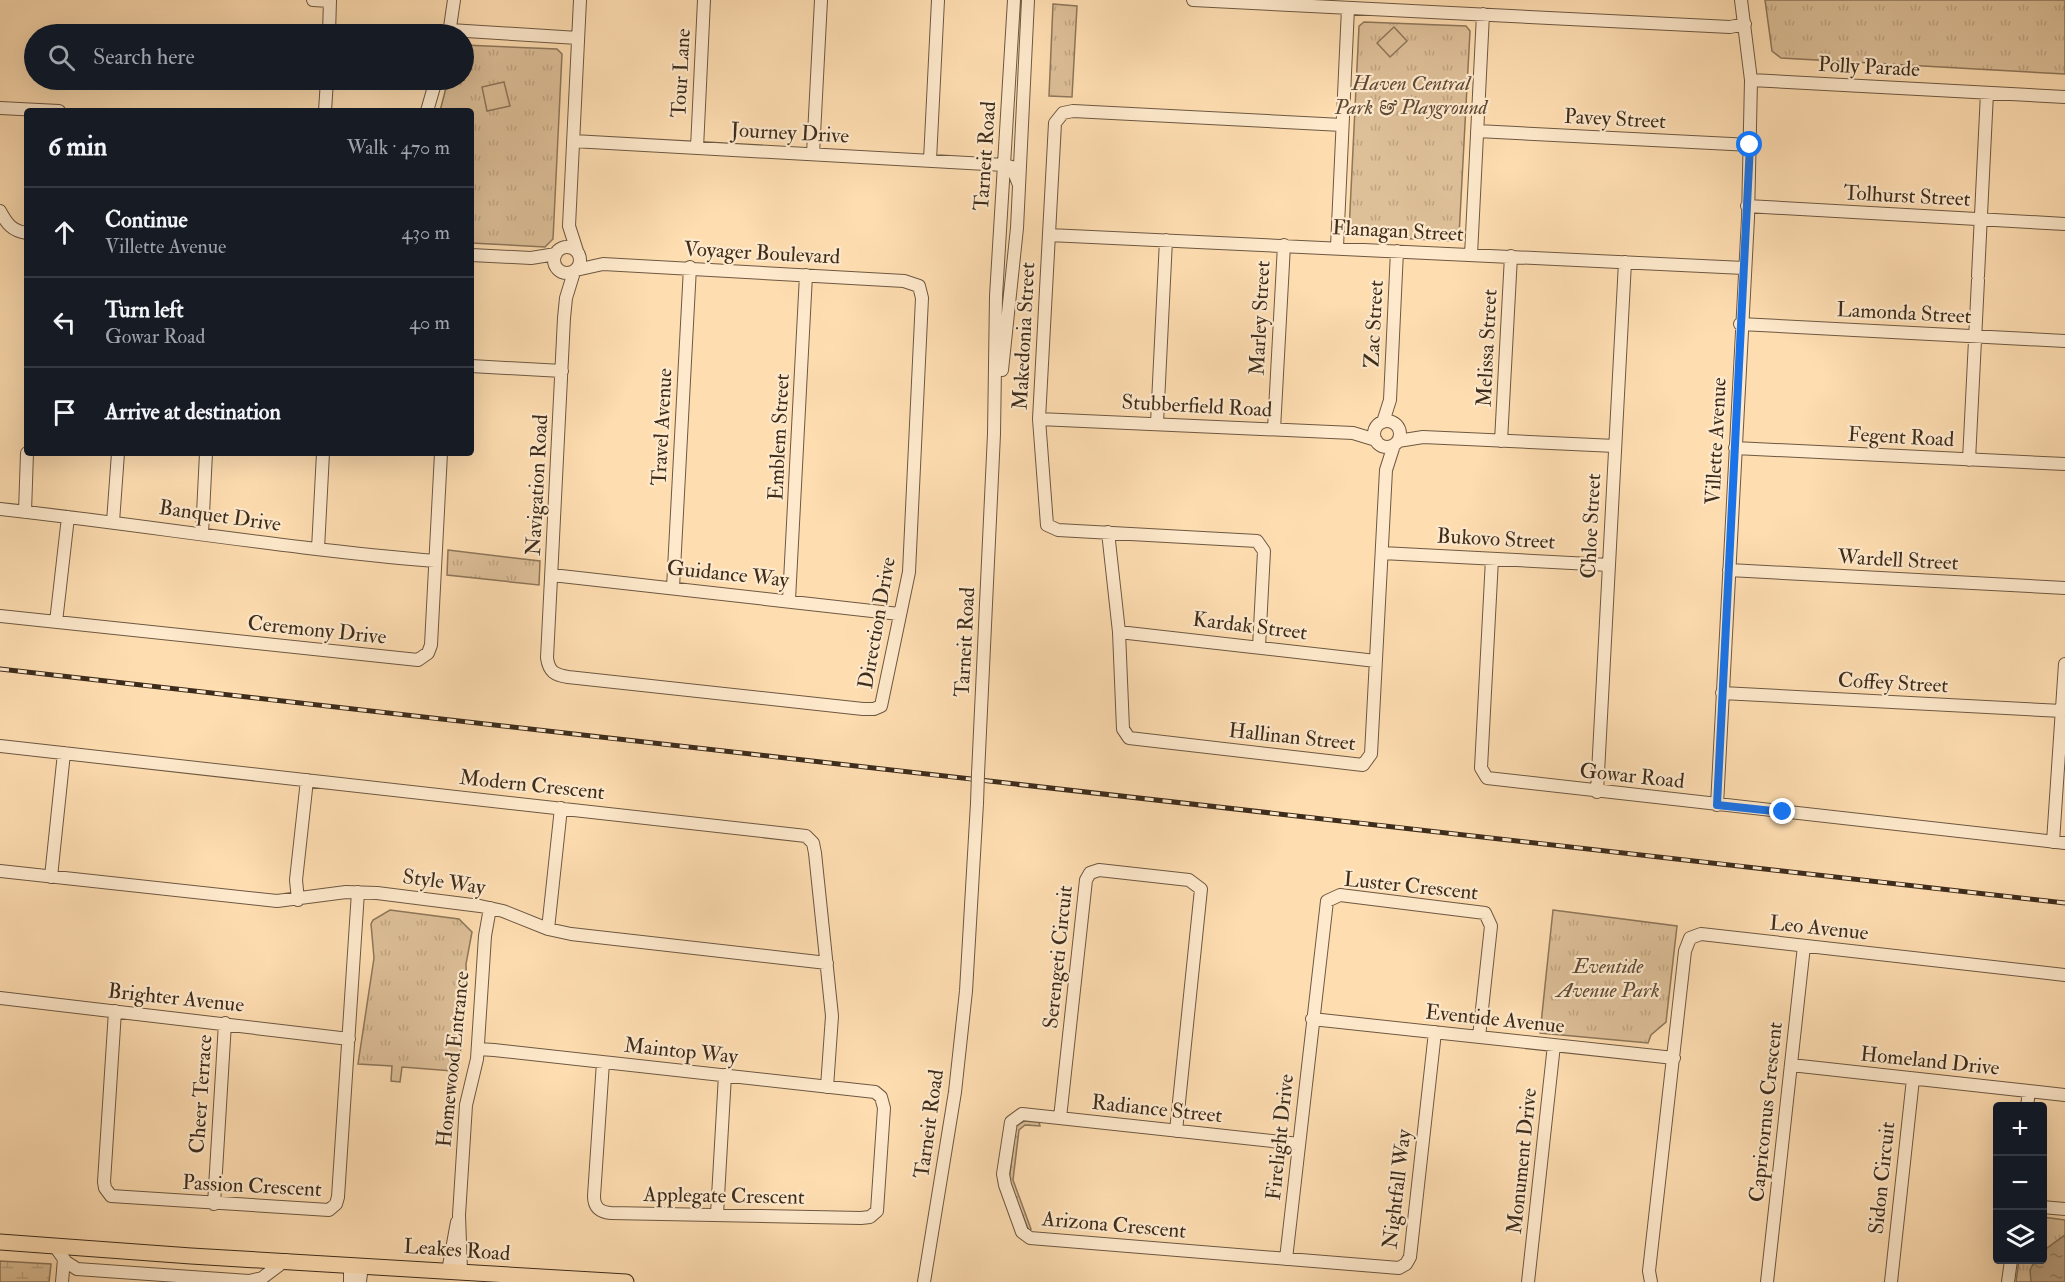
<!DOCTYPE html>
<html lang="en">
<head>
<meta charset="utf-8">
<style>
  body { margin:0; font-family:"IM FELL Double Pica",serif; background:#20242c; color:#f1f3f6 }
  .controls { position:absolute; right:18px; bottom:18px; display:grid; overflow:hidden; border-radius:6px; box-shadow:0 6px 24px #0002 }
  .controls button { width:54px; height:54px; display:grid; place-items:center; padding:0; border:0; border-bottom:2px solid #363941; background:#171b24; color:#f1f3f6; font:30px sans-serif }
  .stop { position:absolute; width:18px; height:18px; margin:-14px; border:4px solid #1a73e8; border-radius:50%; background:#fff }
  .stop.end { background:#1a73e8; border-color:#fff; box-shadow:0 2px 6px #0008 }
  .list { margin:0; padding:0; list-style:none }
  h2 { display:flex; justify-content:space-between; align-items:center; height:78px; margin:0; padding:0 24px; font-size:26px }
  h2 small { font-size:20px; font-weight:400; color:#9ea1a6 }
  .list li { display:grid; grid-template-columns:39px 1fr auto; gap:18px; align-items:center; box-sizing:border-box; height:90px; padding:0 24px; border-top:2px solid #363941 }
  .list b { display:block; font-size:22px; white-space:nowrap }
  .list p { margin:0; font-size:20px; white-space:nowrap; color:#9ea1a6 }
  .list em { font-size:20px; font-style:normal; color:#9ea1a6 }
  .icon { flex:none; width:33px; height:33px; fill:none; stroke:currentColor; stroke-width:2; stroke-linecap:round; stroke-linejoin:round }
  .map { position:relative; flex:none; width:2065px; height:1282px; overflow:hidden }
  .search { position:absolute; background:#171b24; box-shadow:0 6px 24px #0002; left:24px; top:24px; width:450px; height:66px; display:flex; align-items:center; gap:15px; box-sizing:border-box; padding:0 21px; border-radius:33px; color:#9ea1a6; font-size:22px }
  .panel { position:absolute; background:#171b24; box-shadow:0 6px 24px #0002; left:24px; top:108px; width:450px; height:348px; border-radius:6px }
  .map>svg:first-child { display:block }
  .grass { fill:url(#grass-dots); stroke:#8d765a; stroke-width:1.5 }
  .wetland { fill:url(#wetland-marsh); stroke:#8d765a; stroke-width:1.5 }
  .park { fill:url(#park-tufts); stroke:#8d765a; stroke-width:1.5 }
  .pitch { fill:#ddbf98; stroke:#8d765a; stroke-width:1.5 }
  .water { fill:url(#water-ripples); stroke:#897257; stroke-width:1.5 }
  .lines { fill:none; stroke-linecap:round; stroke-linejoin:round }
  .minor-casing { stroke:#6d5841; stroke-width:14 }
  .major-casing { stroke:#3d2c1c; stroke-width:17 }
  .minor { stroke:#fee9cc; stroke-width:12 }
  .major { stroke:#feddb1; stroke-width:15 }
  .rail-casing { stroke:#3d2c1c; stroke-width:5 }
  .rail { stroke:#fee9cc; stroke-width:3; stroke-dasharray:9; stroke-linecap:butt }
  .minor-bridge-casing { stroke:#6d5841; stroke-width:14; stroke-linecap:butt }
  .minor-bridge { stroke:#fee9cc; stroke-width:12 }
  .route { stroke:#1a73e8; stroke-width:8 }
  .labels { text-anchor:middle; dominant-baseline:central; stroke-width:4.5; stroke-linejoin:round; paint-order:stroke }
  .street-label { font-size:21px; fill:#3d2c1c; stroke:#fee9cc }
  .park-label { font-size:21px; font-style:italic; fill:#5d4935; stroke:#fee9cc }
</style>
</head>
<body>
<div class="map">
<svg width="2065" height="1282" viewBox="0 0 2065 1282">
  <defs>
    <pattern id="grass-dots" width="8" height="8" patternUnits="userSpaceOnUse" patternTransform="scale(1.5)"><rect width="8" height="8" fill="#ddbf98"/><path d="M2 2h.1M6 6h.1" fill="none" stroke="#bfa482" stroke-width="1.8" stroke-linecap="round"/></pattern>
    <pattern id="wetland-marsh" width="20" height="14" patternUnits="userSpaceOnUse" patternTransform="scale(1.5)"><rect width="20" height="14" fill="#ddbf98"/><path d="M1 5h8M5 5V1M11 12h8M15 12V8" fill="none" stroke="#bfa482"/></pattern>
    <pattern id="park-tufts" width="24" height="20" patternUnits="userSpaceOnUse" patternTransform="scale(1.5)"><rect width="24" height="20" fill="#ddbf98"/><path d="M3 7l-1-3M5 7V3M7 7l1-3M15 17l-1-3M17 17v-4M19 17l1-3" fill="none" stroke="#bfa482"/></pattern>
    <pattern id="water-ripples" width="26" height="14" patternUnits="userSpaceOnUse" patternTransform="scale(1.5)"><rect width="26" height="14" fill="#bca17e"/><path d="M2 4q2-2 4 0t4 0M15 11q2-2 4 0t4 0" fill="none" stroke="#9a8366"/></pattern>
  </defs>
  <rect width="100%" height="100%" fill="#feddb1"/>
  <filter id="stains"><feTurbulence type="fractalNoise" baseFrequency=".00333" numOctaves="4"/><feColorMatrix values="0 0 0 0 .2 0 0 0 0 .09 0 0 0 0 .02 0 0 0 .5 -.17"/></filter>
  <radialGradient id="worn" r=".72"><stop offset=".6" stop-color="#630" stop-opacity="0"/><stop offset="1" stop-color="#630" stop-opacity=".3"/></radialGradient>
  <path class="grass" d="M1024 1121 1039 1122 1040 1126 1025 1125 1019 1130 1013 1180 1031 1229 1029 1231 1009 1181 1016 1126Z"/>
  <path class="wetland" d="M0 1261 51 1264 49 1282H0Z"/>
  <path class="park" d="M1765 0H2065V74L1781 58 1772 51Z
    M1053 4 1077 6 1072 97 1049 96Z
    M1364 22 1466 26 1470 31 1459 236 1455 241 1353 236 1349 231 1359 26Z
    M464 45 557 49 562 54 553 239 545 247 471 243V111H440L448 80H464Z
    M448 550 540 561 539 585 447 575Z
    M390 910 459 919 472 932 466 964 467 991 458 1074 453 1071 402 1067 400 1082 391 1081 392 1066 358 1064 374 958 371 924 373 920Z
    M1553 910 1677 926 1666 1022 1651 1035 1648 1043 1540 1033Z
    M2043 1217 2065 1220V1282H2016L2019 1260H2042Z"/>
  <path class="pitch" d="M1394 27 1407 41 1390 57 1377 43Z
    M504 82 510 106 487 111 482 87Z"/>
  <path class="water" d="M2065 1235V1282H2031L2030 1270 2035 1260H2042L2043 1251Z"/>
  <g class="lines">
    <defs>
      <path id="minor" d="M313 0 330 1
        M1193 0 1730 27 1745 24
        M1741 0 1751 80 2065 97
        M450 30 578 38
        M329 34 330 0
        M449 34 454 0
        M0 108 59 111
        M325 111 327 80
        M427 111 436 80
        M1477 131 1751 145
        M573 141 1004 165 1012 167 1019 185
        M697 148 704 0
        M813 154 821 0
        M930 160 938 0
        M1747 206 2065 224
        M0 211C7 224 12 231 27 233
        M1049 235 1744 268
        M554 260a13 13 0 1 1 26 0a13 13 0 1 1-26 0Z
        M1337 247 1348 8
        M577 251 569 226 580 0
        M471 255 531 258 556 254
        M1471 255 1483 14
        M574 272 566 298 564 318 547 658C549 672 555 675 568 677L863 709H874L881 706 909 572 922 298 919 286 904 281 603 264 576 270
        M1978 276 1987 93
        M1740 324 2065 341
        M471 366 562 371
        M1002 370 1017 228 1028 0
        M1039 419 1353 433 1376 440
        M1374 434a13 13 0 1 1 26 0a13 13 0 1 1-26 0Z
        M1383 422 1390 400 1397 251
        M1157 423 1166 240
        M1274 429 1284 245
        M1398 441 1423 437 1615 446
        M1501 441 1511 256
        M1735 448 2065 464
        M1969 460 1978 280
        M0 509C145 525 289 549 435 561
        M25 512 27 453
        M113 522 118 453
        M1108 532 1119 632 1123 729 1129 738 1363 765 1371 754 1386 470 1394 445
        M202 534 206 453
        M318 549 323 453
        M1382 553 1609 565
        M1492 559 1481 768 1487 778 2065 843
        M1729 570 2065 588
        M552 575 899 614
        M673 588 690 267
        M789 600 806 275
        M0 616 418 660 428 653 431 645 441 453
        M56 622 68 517
        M1119 632 1376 661
        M1259 647 1264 551 1257 541 1058 530 1047 525 1039 419 1055 123 1063 113 1073 111 1342 125
        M1722 693 2062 711
        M0 746 806 836 813 843 815 853 832 1016 827 1087
        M978 774 994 434 996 296 1014 0
        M1597 792 1625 262
        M1717 805 1748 218 1751 80
        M2053 842 2065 664
        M0 871 277 901 346 892 377 893 480 906 503 911 548 929 571 934 827 963
        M51 877 64 753
        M298 900 296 880 307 780
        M548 929 561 808
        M0 998 349 1039
        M115 1011 104 1182 105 1188 111 1196 329 1210 336 1204 338 1197 358 892
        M1312 1019 1674 1058
        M478 1049 494 1050 875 1092 881 1097 884 1108 877 1211 870 1217 861 1218 611 1213C600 1212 594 1208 594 1196L603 1062
        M1791 1065 2065 1095
        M2027 1106 2029 1092
        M1060 1118 1086 880 1090 873 1099 870 1189 880 1201 889 1176 1131
        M1299 1144 1022 1114 1011 1122 1003 1174 1005 1185 1022 1232 1030 1238 1399 1268 1406 1264 1410 1257 1435 1032
        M214 1204 225 1023
        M2042 1207 2065 1209
        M717 1214 725 1075
        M54 1245 66 1262 77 1269 249 1281 262 1278 286 1260
        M1286 1259 1327 901 1340 895 1485 913 1491 926 1479 1037
        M448 1271 457 1222
        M461 1271 459 1215 466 1105 477 1059 485 936 490 908
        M62 1282 64 1259
        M350 1282V1264
        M360 1282 362 1265
        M924 1282 955 1092 966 991 977 803
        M1528 1282 1554 1045
        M1651 1282 1649 1271 1685 951 1690 938 1701 934 2065 975
        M1767 1282 1804 946
        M1891 1282 1913 1079
        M2008 1282 2011 1260"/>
      <path id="major" d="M0 1242 191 1256 626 1282"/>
    </defs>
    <use href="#minor" class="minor-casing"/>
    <use href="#major" class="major-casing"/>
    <use href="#minor" class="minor"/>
    <use href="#major" class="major"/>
    <defs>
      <path id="rail" d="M0 669 2065 903"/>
    </defs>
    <use href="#rail" class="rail-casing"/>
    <use href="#rail" class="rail"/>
    <defs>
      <path id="minor-bridge" d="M977 803 978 774"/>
    </defs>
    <use href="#minor-bridge" class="minor-bridge-casing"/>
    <use href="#minor-bridge" class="minor-bridge"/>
  </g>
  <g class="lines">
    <path class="route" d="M1750 145 1717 805 1783 812"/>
  </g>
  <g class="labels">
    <g class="street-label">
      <text transform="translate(1869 67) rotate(3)">Polly Parade</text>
      <text transform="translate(681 73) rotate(-87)">Tour Lane</text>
      <text transform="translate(1615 119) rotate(3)">Pavey Street</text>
      <text transform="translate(790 133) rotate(3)">Journey Drive</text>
      <text transform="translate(985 156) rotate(-86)">Tarneit Road</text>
      <text transform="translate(1907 196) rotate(3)">Tolhurst Street</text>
      <text transform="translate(1398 231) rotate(3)">Flanagan Street</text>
      <text transform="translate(762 253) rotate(3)">Voyager Boulevard</text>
      <text transform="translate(1904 313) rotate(3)">Lamonda Street</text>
      <text transform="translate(1260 318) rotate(-87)">Marley Street</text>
      <text transform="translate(1374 324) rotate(-87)">Zac Street</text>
      <text transform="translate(1024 336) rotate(-87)">Makedonia Street</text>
      <text transform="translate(1487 348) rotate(-87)">Melissa Street</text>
      <text transform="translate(1197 406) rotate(3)">Stubberfield Road</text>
      <text transform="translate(662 427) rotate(-87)">Travel Avenue</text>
      <text transform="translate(779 437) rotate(-87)">Emblem Street</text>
      <text transform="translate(1901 437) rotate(3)">Fegent Road</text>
      <text transform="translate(1716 441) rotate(-87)">Villette Avenue</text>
      <text transform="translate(537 485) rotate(-87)">Navigation Road</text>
      <text transform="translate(220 516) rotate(8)">Banquet Drive</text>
      <text transform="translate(1591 526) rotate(-87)">Chloe Street</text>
      <text transform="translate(1496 539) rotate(3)">Bukovo Street</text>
      <text transform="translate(1898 560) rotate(3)">Wardell Street</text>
      <text transform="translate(728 574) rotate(6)">Guidance Way</text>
      <text transform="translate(877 623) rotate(-80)">Direction Drive</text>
      <text transform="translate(1250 626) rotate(7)">Kardak Street</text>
      <text transform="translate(317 630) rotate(6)">Ceremony Drive</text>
      <text transform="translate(965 642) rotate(-87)">Tarneit Road</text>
      <text transform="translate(1893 683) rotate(3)">Coffey Street</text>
      <text transform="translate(1292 737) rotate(6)">Hallinan Street</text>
      <text transform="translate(1632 776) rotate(6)">Gowar Road</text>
      <text transform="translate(532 785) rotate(6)">Modern Crescent</text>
      <text transform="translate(444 882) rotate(8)">Style Way</text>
      <text transform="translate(1411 886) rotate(6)">Luster Crescent</text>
      <text transform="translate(1819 928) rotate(6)">Leo Avenue</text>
      <text transform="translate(1058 957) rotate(-84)">Serengeti Circuit</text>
      <text transform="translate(176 998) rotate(6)">Brighter Avenue</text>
      <text transform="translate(1495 1019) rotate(6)">Eventide Avenue</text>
      <text transform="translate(681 1051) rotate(6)">Maintop Way</text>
      <text transform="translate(453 1059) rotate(-84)">Homewood Entrance</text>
      <text transform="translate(1930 1061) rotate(6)">Homeland Drive</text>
      <text transform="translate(201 1094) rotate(-86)">Cheer Terrace</text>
      <text transform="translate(1157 1109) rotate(6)">Radiance Street</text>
      <text transform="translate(1766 1112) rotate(-84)">Capricornus Crescent</text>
      <text transform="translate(929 1124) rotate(-82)">Tarneit Road</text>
      <text transform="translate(1280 1137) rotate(-84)">Firelight Drive</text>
      <text transform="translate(1522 1161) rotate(-84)">Monument Drive</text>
      <text transform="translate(1882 1178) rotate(-84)">Sidon Circuit</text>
      <text transform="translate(252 1186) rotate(3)">Passion Crescent</text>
      <text transform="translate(1397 1189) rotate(-83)">Nightfall Way</text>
      <text transform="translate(724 1196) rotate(1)">Applegate Crescent</text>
      <text transform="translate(1114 1225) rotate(5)">Arizona Crescent</text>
      <text transform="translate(457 1250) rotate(4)">Leakes Road</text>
    </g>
    <g class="park-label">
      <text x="1411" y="83">Haven Central<tspan x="1411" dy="24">Park &amp; Playground</tspan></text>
      <text x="1608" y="966">Eventide<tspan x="1608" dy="24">Avenue Park</tspan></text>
    </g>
  </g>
  <rect width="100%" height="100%" filter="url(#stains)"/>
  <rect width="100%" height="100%" fill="url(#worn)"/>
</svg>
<div class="controls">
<button>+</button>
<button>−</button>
<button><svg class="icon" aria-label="layers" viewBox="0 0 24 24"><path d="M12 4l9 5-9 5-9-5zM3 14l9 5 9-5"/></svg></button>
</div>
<div class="stop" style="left:1750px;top:145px"></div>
<div class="stop end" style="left:1783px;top:812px"></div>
<div class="search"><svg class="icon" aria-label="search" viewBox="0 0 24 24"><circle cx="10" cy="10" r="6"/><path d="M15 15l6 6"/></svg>Search here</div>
<section class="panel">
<h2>6 min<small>Walk · 470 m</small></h2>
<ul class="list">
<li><svg class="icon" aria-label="ahead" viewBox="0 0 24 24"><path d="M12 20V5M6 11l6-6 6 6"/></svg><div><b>Continue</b><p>Villette Avenue</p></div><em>430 m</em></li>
<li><svg class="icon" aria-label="left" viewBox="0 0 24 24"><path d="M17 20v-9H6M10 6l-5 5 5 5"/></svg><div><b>Turn left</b><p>Gowar Road</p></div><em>40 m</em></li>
<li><svg class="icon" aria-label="arrive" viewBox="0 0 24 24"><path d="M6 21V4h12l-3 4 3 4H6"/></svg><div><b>Arrive at destination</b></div></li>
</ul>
</section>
</div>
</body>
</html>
